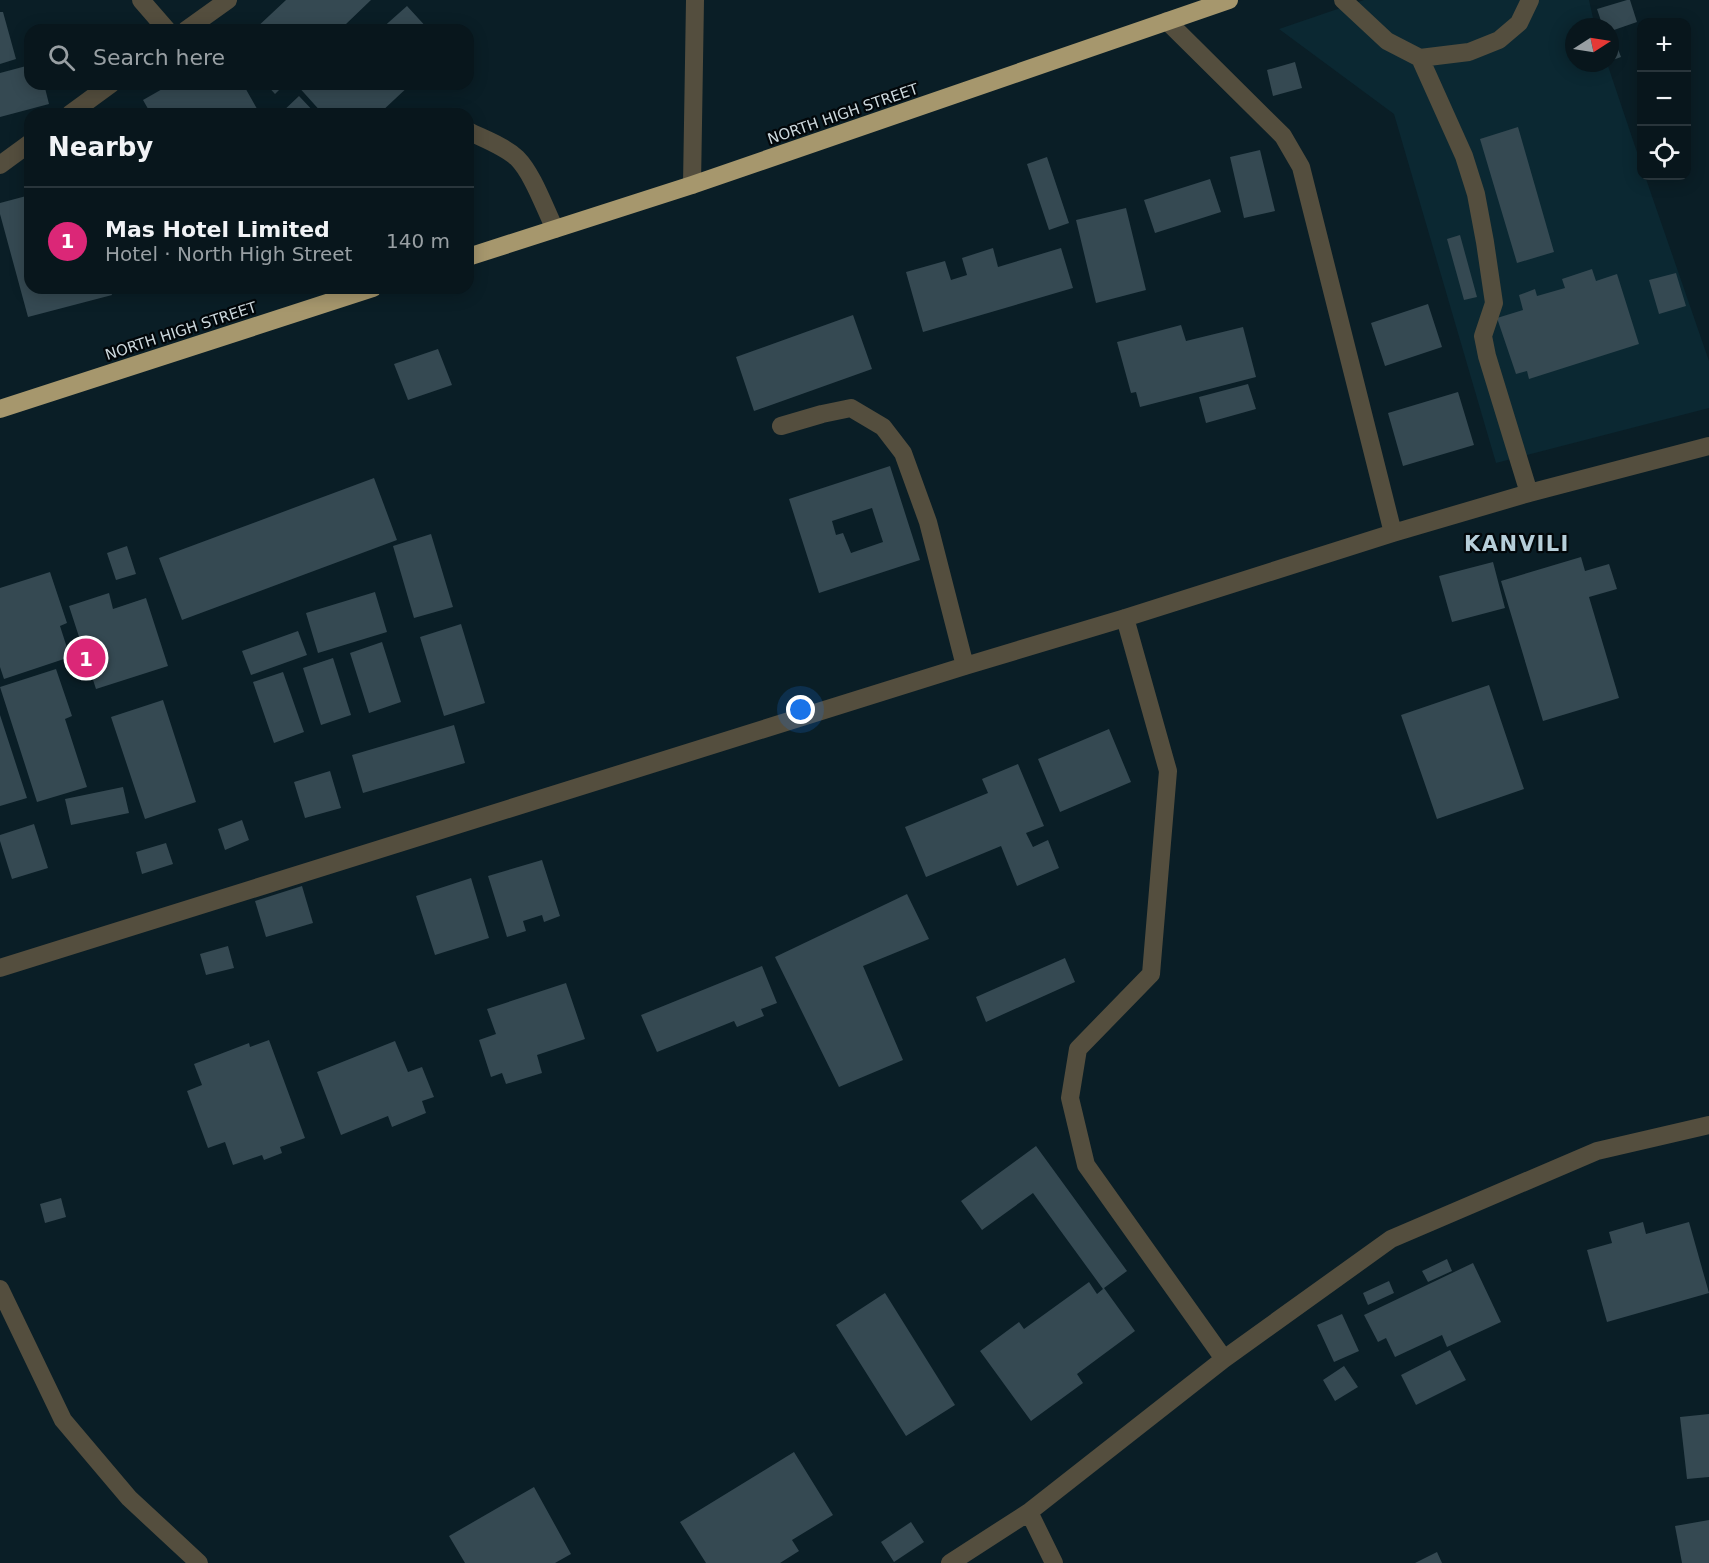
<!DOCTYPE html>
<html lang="en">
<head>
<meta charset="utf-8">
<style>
  body { margin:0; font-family:"DejaVu Sans",sans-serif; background:#162329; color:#f1f3f6 }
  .controls { position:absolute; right:18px; top:18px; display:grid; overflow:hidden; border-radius:12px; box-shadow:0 3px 15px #0003 }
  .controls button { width:54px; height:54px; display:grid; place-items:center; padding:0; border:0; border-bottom:2px solid #29353b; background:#08161c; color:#f1f3f6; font:30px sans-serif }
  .compass { position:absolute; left:1565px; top:18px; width:54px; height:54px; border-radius:50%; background:#08161c; box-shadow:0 3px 15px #0003; rotate:78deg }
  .you { position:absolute; left:801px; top:710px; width:21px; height:21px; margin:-15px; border:4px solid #fff; border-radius:50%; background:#1a73e8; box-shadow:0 0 0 9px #1a73e833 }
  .badge { display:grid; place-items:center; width:39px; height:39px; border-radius:50%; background:#db2777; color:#fff; font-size:20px; font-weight:700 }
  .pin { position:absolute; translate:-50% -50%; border:3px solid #fff; box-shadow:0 2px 6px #0006 }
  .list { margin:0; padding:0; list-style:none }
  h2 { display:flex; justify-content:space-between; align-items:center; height:78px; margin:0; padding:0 24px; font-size:26px }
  h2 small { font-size:20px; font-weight:400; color:#989fa3 }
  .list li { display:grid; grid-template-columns:39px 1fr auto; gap:18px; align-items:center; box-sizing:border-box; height:108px; padding:0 24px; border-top:2px solid #29353b }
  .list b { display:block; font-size:22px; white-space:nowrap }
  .list p { margin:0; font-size:20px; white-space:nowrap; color:#989fa3 }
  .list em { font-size:20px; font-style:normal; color:#989fa3 }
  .icon { flex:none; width:33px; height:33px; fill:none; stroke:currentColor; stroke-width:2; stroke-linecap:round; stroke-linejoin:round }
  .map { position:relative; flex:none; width:1709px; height:1563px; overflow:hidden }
  .search { position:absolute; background:#08161c; box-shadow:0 3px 15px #0003; left:24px; top:24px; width:450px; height:66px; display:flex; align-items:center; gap:15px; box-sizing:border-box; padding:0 21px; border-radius:18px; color:#989fa3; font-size:22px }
  .panel { position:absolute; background:#08161c; box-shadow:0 3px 15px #0003; left:24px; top:108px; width:450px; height:186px; border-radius:18px }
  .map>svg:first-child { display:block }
  .built { fill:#0b2832 }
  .building { fill:#354952; fill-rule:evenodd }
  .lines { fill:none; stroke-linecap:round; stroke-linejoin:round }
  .minor { stroke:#544e3e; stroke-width:18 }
  .highway { stroke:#a6976d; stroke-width:18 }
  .labels { text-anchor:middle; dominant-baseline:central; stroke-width:4.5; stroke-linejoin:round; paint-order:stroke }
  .street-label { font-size:15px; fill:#ccd8dd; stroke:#02070a }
  .district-label { font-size:21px; font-weight:bold; letter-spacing:1.5px; fill:#b6ced9; stroke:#02070a }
</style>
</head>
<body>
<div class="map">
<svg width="1709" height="1563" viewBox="0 0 1709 1563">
  <rect width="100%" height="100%" fill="#0a1e26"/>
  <path class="built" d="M1364 0H1589L1595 27H1574V63H1607L1641 164 1642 176H1645L1709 361V408L1496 463 1394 114 1279 29Z"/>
  <path class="building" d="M286 0H371L346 24 351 30H254Z
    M1627 0H1630L1637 22 1611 31 1621 57 1610 61V27H1603L1597 9Z
    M407 6 429 30H380Z
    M0 12H3L16 59 0 64Z
    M1295 62 1302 88 1273 96 1267 70Z
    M30 65V84H44L49 104 0 117V73Z
    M171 84H193L194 87 200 84H243L260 114H151L143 100Z
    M266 84H285L275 94Z
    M296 84H411L379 114H323Z
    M299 96 316 114H280Z
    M1518 127 1554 252 1517 263 1480 139Z
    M1260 150 1275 211 1244 218 1230 157Z
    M1047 157 1069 223 1049 230 1027 164Z
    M1210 179 1221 212 1155 233 1144 200Z
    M30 195V288H110L112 295 28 317 0 214V203Z
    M1126 208 1146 290 1096 303 1076 220Z
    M1460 235 1477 297 1464 300 1447 239Z
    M993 248 998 267 1061 248 1073 288 923 332 906 272 945 261 951 280 967 275 962 258Z
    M1592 269 1596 281 1617 274 1639 344 1529 379 1527 371 1516 374 1497 318 1523 310 1519 295 1535 289 1537 296 1565 288 1562 279Z
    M1676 273 1686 306 1659 314 1649 280Z
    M1428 304 1442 347 1385 366 1371 323Z
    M853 315 872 369 754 411 736 357Z
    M1181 325 1186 341 1243 327 1256 377 1140 407 1136 392 1131 393 1117 342Z
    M438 349 452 385 408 400 394 364Z
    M1248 384 1256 409 1206 423 1199 397Z
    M1458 392 1474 445 1403 466 1388 413Z
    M890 466 920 560 819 593 789 499ZM872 508 883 542 851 553 843 533 836 535 832 521Z
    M374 478 397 540 182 620 159 558Z
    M431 534 453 607 414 618 393 546Z
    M127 546 136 574 116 580 107 553Z
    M1581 557 1585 571 1609 564 1617 589 1589 597 1619 698 1543 721 1501 581Z
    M1493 562 1505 608 1452 622 1439 576Z
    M50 572 67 623 60 626 70 657 4 679 0 667V588Z
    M375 592 387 632 318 653 306 613Z
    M109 593 113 609 146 598 168 666 96 689 69 606Z
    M461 624 485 703 444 716 420 637Z
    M298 631 307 655 251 675 242 651Z
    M382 642 401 702 369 713 350 653Z
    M333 658 351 715 321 725 303 668Z
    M56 669 72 716 65 719 87 787 37 802 0 687Z
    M283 672 304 732 274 743 253 682Z
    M1489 685 1524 789 1437 819 1401 715Z
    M163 700 196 802 145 819 111 717Z
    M0 715 27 798 0 806Z
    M454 725 465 763 363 793 352 755Z
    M1109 729 1131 782 1060 812 1038 759Z
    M1018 764 1044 826 1026 833 1033 847 1048 840 1059 868 1017 886 1001 846 926 877 905 827 988 793 982 779Z
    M330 771 341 808 305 818 294 782Z
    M123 787 129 813 71 825 65 799Z
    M242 820 249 840 225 850 218 829Z
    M34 824 48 868 12 879 0 841V835Z
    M166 843 173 864 142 874 136 852Z
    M542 860 560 916 544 922 542 915 523 921 526 931 507 937 488 876Z
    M471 878 489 938 435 955 416 896Z
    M302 886 313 923 266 937 255 901Z
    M907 894 929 939 863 966 903 1060 839 1087 775 957Z
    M228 946 234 968 206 975 200 954Z
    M1065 958 1075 982 986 1022 976 997Z
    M762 966 777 1003 761 1009 764 1016 737 1027 734 1021 657 1052 641 1015Z
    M566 983 585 1039 537 1055 542 1073 506 1084 502 1073 491 1077 479 1040 496 1034 487 1009Z
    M269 1040 305 1138 280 1147 282 1153 264 1160 262 1155 233 1165 225 1142 208 1148 187 1091 202 1085 194 1064 249 1043 250 1047Z
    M395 1041 408 1072 422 1067 434 1097 422 1101 426 1113 392 1127 388 1116 341 1135 317 1072Z
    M1036 1146 1127 1271 1104 1288 1135 1331 1077 1374 1083 1383 1031 1421 980 1351 1019 1322 1024 1329 1089 1282 1097 1294 1103 1289 1033 1193 982 1230 961 1201Z
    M61 1198 66 1217 45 1223 40 1204Z
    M1643 1222 1646 1234 1689 1222 1709 1293 1607 1322 1587 1250 1612 1243 1609 1232Z
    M1447 1259 1452 1271 1428 1282 1422 1271Z
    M1473 1263 1501 1322 1447 1347 1442 1335 1395 1357 1386 1338 1378 1342 1364 1315Z
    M1389 1281 1394 1293 1368 1305 1363 1293Z
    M885 1293 955 1405 906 1436 836 1325Z
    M1342 1314 1359 1351 1334 1362 1317 1325Z
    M1450 1350 1466 1380 1416 1405 1401 1375Z
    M1344 1366 1358 1387 1335 1401 1323 1380Z
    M1709 1414V1477L1687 1479 1680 1417Z
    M794 1452 833 1515 792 1540 799 1551 780 1563H706L680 1522Z
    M534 1487 571 1554 555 1563H465L449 1536Z
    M1709 1520V1563H1682L1675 1526Z
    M911 1522 924 1542 894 1562 881 1542Z
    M1437 1552 1442 1563H1415Z"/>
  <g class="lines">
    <path class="minor" d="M141 0 167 30
      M1343 0 1387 41 1420 58 1469 52 1499 40 1519 23 1530 0
      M1167 21 1283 136 1301 167 1393 533
      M186 30 228 0
      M1420 58 1464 156 1476 194 1485 242 1494 303 1483 336 1487 356 1529 493
      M70 114 111 84
      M468 131C484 139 504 146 517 158 533 174 545 209 555 229
      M0 165 30 143
      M692 185 695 0
      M781 426 822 414 851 408 883 427 903 453 928 522 965 666
      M1125 618 1168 771 1151 974 1078 1049 1070 1098 1086 1165 1224 1359
      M0 968 965 666 1125 618 1393 533 1529 493 1709 446
      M0 1289 63 1420 129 1498 199 1563
      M1029 1512 1054 1563
      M950 1563 1029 1512 1224 1359 1391 1239 1597 1151 1709 1125"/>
    <path class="highway" d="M468 257 692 185 1229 0
      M0 409 373 288"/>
  </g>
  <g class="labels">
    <g class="street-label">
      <text transform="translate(843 114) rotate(-19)">NORTH HIGH STREET</text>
      <text transform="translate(181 331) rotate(-18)">NORTH HIGH STREET</text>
    </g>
    <g class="district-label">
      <text x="1517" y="544">KANVILI</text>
    </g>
  </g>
</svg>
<div class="controls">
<button>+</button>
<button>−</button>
<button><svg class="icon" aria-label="locate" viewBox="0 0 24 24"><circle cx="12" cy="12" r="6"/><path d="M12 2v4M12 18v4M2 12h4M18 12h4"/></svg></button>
</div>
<svg class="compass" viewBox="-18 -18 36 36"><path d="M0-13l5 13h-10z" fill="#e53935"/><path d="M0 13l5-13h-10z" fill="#989fa3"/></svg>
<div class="you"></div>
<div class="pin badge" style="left:86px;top:658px">1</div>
<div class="search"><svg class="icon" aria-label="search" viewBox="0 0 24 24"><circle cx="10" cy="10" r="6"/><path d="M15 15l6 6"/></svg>Search here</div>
<section class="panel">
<h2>Nearby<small></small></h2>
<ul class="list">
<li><span class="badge">1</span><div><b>Mas Hotel Limited</b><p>Hotel · North High Street</p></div><em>140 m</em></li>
</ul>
</section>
</div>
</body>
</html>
